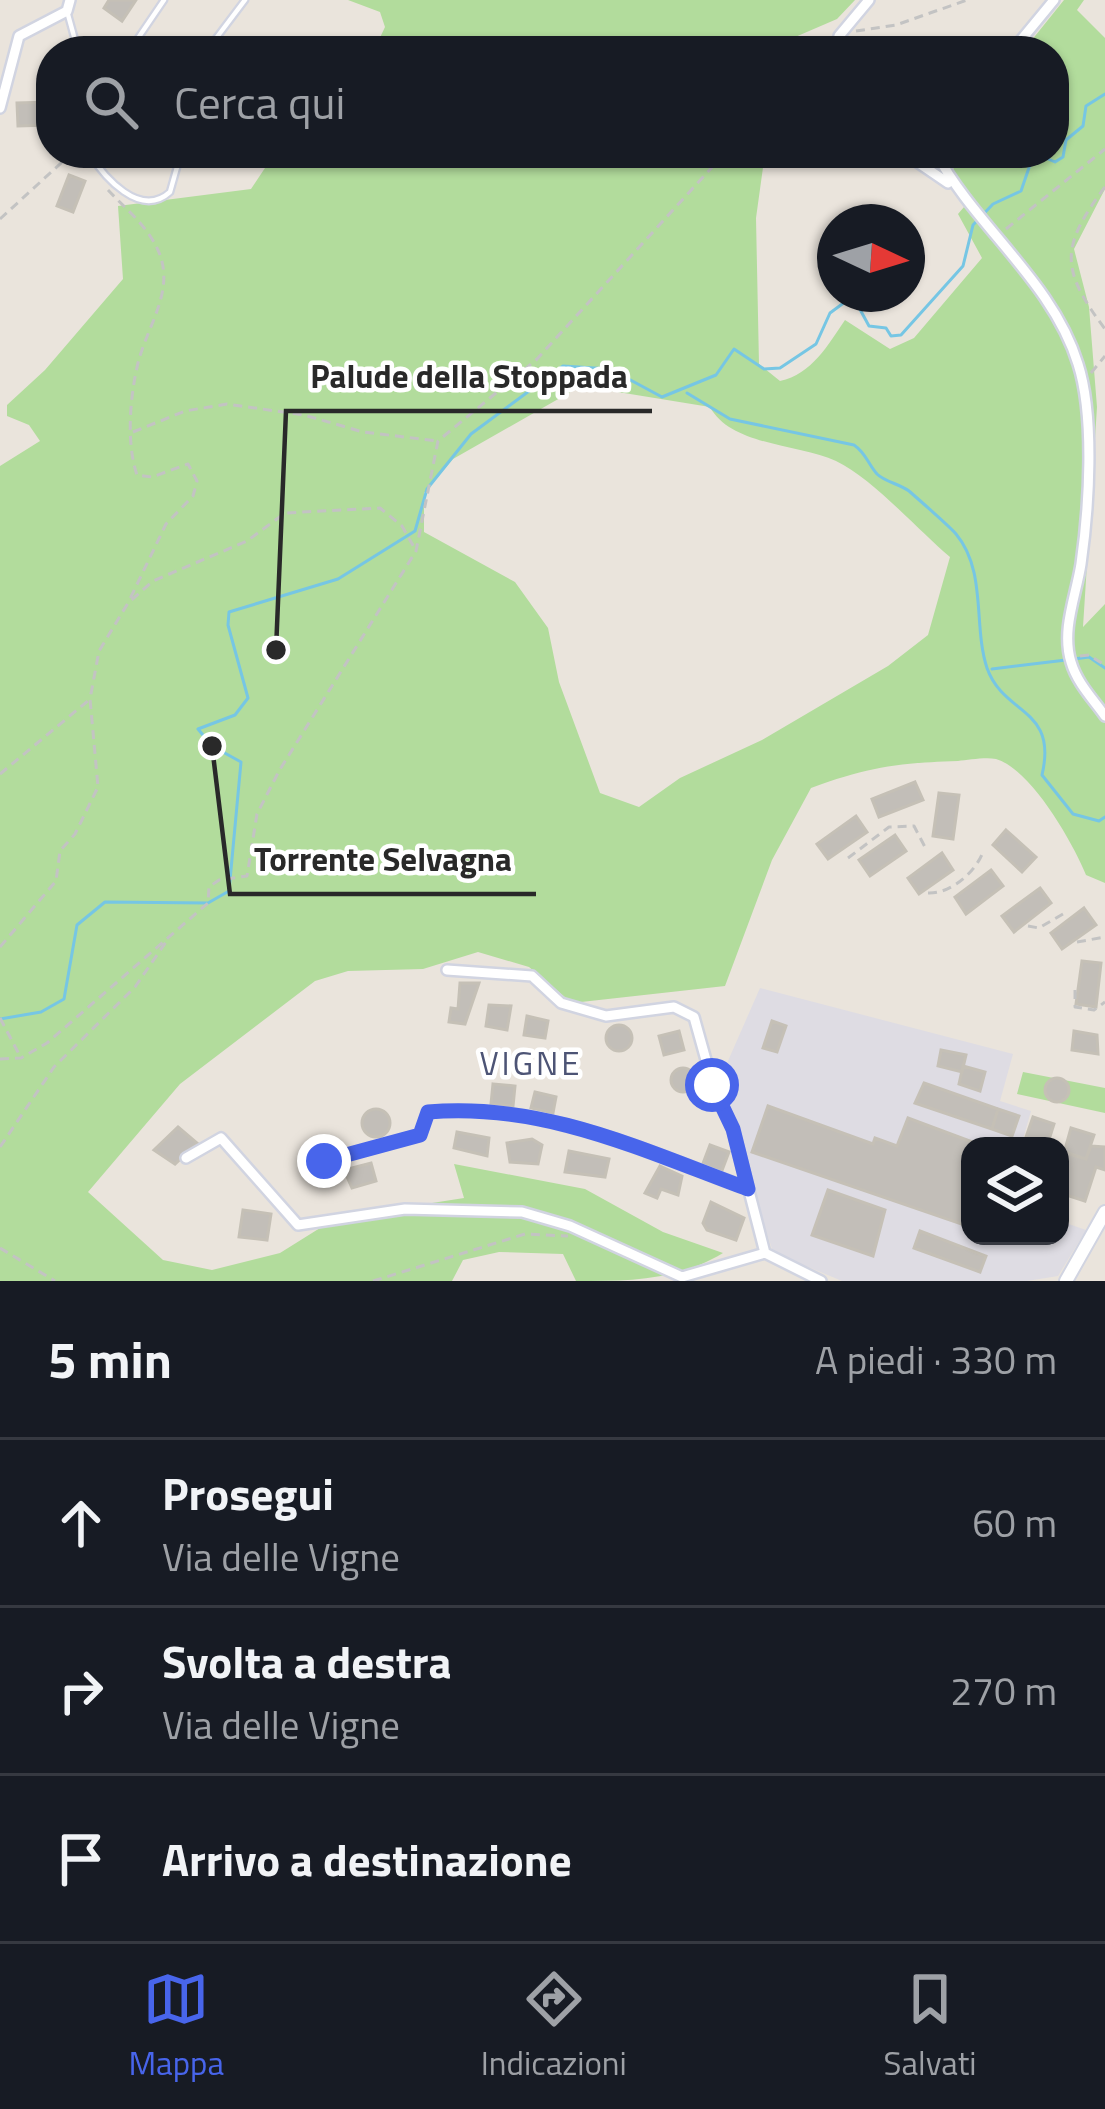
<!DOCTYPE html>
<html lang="it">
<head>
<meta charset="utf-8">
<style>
  body { margin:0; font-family:"Titillium Web",sans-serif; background:#20242c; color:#f1f3f6 }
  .controls { position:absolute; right:36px; bottom:36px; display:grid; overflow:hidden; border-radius:24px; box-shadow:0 3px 9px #0004 }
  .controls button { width:108px; height:108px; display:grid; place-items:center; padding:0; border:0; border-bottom:3px solid #363941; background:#171b24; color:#f1f3f6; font:60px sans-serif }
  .compass { position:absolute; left:817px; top:204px; width:108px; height:108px; border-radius:50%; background:#171b24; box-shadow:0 3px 9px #0004; rotate:94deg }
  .stop { position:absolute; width:36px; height:36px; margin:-27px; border:9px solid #4865eb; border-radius:50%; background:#fff }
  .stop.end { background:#4865eb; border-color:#fff; box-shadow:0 3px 12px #0008 }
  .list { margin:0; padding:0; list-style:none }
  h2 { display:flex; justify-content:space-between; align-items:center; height:156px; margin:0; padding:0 48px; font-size:51px }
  h2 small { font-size:39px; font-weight:400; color:#9ea1a6 }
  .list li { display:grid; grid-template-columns:78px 1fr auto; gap:36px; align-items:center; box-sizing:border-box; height:168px; padding:0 48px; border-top:3px solid #363941 }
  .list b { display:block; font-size:45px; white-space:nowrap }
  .list p { margin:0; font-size:39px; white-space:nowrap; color:#9ea1a6 }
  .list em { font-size:39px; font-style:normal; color:#9ea1a6 }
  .icon { flex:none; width:66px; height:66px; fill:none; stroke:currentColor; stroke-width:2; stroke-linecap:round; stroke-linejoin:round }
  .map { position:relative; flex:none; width:1105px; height:1281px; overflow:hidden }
  .search { position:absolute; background:#171b24; box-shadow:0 3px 9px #0004; left:36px; right:36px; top:36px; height:132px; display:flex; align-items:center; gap:30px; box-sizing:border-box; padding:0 42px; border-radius:48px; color:#9ea1a6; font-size:45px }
  .sheet { height:660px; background:#171b24 }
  nav { display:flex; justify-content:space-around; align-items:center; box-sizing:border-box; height:168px; border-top:3px solid #363941; background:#171b24; font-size:33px; color:#9ea1a6 }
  nav a { display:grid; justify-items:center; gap:6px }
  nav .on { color:#4865eb }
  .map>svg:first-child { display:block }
  .industrial { fill:#dedce3 }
  .green { fill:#b2dc9c; fill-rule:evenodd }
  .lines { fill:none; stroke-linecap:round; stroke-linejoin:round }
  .stream { stroke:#76c6e4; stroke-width:3 }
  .building { fill:#c2beb8; stroke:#c5c0b6; stroke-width:3 }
  .lane-casing { stroke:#d1d4e1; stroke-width:9 }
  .street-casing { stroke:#d1d4e1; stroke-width:14 }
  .secondary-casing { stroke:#d1d4e1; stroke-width:16 }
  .path { stroke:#c3c3c3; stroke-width:3; stroke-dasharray:9 6; stroke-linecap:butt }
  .lane { stroke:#fff; stroke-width:4.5 }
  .street { stroke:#fff; stroke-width:9 }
  .secondary { stroke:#fff; stroke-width:12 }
  .route { stroke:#4865eb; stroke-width:15 }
  .labels { text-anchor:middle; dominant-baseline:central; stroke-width:9; stroke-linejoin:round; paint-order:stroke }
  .neighbourhood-label { font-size:33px; letter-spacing:3px; fill:#4d5475; stroke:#fff }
  .leader { fill:none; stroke:#292929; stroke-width:4.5 }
  .callout-dot { fill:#292929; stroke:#fff; stroke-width:4.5 }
  .callout-label { font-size:33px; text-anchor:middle; font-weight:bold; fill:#292929; stroke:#fff; stroke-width:9; stroke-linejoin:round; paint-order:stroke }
</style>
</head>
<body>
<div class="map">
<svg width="1105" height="1281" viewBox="0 0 1105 1281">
  <rect width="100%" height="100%" fill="#eae4dc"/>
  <path class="industrial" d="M760 988 1013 1054 1000 1101 1031 1111 1023 1139 1046 1145 970 1146V1236H1060V1221L1086 1230 1058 1276 1027 1281H842L773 1252 745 1164 736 1117 717 1086Z"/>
  <path class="green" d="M348 0H855L837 19 779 44 778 51H362L377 44 385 27 380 12Z
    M1064 0H1084L1077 10 1105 38V189L1074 249 1089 307 1097 407 1083 627 1105 604V883L1086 875C1073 843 1031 769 996 759 985 757 968 760 958 761 897 763 868 767 811 788L772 860 725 986 572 1003 529 967 478 952 423 969 348 971 315 981 180 1084 88 1192 163 1260 212 1270 280 1253 336 1218 464 1198 454 1164 585 1189 663 1232 723 1253C677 1281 629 1281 576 1281L563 1254 499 1252 463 1260 452 1281H0V466L40 441 29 425 7 416V405L45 370 123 279 118 206 251 189 275 153H765L756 218 759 364 780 381C812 374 828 345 845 320L890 349 914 338 982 258 958 214 970 200 957 184 950 153H1054V51H1023ZM581 386 710 407C731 446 799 444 836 461 872 478 918 530 950 557L928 635 888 666 762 740 680 778 639 807 600 793 559 682 548 628 515 582 424 532V493L453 459Z
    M1023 1072 1105 1088V1113L1017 1094Z"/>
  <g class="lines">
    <path class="stream" d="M687 393 730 419 854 445C866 453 868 464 877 474 885 482 900 484 909 491 917 498 951 528 956 534 987 571 973 626 987 668 1004 716 1058 707 1042 775L1073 814 1099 821 1105 817
      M1074 659 1089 657 1105 668
      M992 669 1066 660
      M0 1019 41 1012 64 999 77 925 105 902 208 903 229 891 241 762 212 746 198 729 235 715 248 698 228 625 229 612 338 579 415 531 427 489 471 434 563 366 610 369 662 397 716 375 734 349 764 369 780 368 816 344 830 313 849 299 856 302 869 326 886 328 891 336 901 335 963 266 973 225 993 204 1021 191 1032 159 1039 155 1055 162 1063 157 1066 140 1083 126 1086 106 1105 94"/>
  </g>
  <path class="building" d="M109 0H136L122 21 104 8Z
    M51 102V125L18 126 17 103Z
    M69 175 85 181 73 212 57 206Z
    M915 782 923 800 879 817 872 799Z
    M939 793 959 795 953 839 933 836Z
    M856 816 867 832 828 859 817 844Z
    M1006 830 1036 857 1022 872 993 845Z
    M895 835 906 851 870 876 859 860Z
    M942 853 953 870 919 894 908 878Z
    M991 870 1003 886 966 914 955 897Z
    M1040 888 1051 903 1014 932 1002 916Z
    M1084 908 1096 925 1062 949 1051 933Z
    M1082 961 1101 963 1096 1007 1076 1004Z
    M460 983H479L465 1024 449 1022 451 1008 458 1009Z
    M489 1005 511 1006 507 1030 486 1026Z
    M527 1016 548 1021 545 1038 524 1035Z
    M772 1021 786 1026 777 1052 763 1048Z
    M606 1038a13 13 0 1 1 26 0a13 13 0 1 1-26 0Z
    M679 1031 684 1050 664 1055 659 1036Z
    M1074 1031 1097 1035 1098 1054 1072 1050Z
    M941 1050 966 1055 962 1072 938 1066Z
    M963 1066 985 1072 980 1091 959 1084Z
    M671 1080a12 12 0 1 1 24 0a12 12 0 1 1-24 0Z
    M1045 1090a12 12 0 1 1 24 0a12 12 0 1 1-24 0Z
    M924 1083 998 1109 992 1129 915 1103Z
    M493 1084 515 1086 513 1106 491 1104Z
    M535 1092 556 1097 553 1113 531 1108Z
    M768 1106 873 1144 875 1138 897 1146 908 1118 983 1146H970V1227L752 1152Z
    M362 1123a14 14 0 1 1 28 0a14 14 0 1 1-28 0Z
    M998 1109 1019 1116 1012 1136 992 1129Z
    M1033 1117 1054 1124 1047 1146 1025 1140Z
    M178 1127 197 1143 175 1164 154 1150Z
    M1071 1128 1094 1135 1086 1159 1064 1153Z
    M457 1132 489 1138 487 1156 454 1148Z
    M532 1139 542 1145 538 1164 510 1162 507 1143Z
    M710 1145 729 1152 721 1173 702 1166Z
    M1091 1146 1105 1147V1170L1096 1167 1085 1201 1060 1193 1068 1153 1086 1159Z
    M569 1151 609 1159 605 1177 565 1172Z
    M371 1163 376 1181 352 1188 344 1170Z
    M660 1166 682 1176 678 1195 661 1189 657 1198 645 1193Z
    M828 1190 885 1210 873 1256 812 1235Z
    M711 1202 744 1218 736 1240 707 1230 703 1223Z
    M243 1210 271 1214 267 1240 239 1237Z
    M920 1231 986 1256 980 1272 914 1248Z"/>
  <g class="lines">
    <defs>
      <path id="lane" d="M67 11 78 51
        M130 50 164 0
        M82 51 208 49 245 0
        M89 153C104 177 140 219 170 192L181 153"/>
      <path id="street" d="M836 51 839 36 869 0
        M1012 51 1054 0
        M0 108 19 36 67 11 70 0
        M904 153 948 183
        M936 153C975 226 1053 282 1078 364 1095 417 1089 508 1081 564 1076 596 1061 630 1071 662 1077 683 1093 699 1105 716
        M447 970 532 976 561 1003 606 1016 674 1007 694 1017 713 1085 733 1129 765 1253
        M186 1158 221 1138 298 1225 405 1209 522 1212 570 1226 682 1277 765 1253 821 1281
        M324 1161 420 1135 428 1112C543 1101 642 1150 748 1188"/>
      <path id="secondary" d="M1066 1281 1105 1212"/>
    </defs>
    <use href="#lane" class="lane-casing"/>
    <use href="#street" class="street-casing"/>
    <use href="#secondary" class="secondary-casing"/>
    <path class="path" d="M856 31 896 25 967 0
      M1105 187C1060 247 1060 269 1105 329
      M108 190C122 205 141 221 152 239 181 284 149 320 138 363 130 396 126 443 137 475L152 477 188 464 197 481 193 496 166 524 129 601
      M0 219 72 153
      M1006 229 1105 149
      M1091 373 1105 356
      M133 432 185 411 227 404 304 415 363 432 438 441
      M1080 656 1089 655 1105 665
      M0 774 89 700
      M848 858 889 827 914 826 926 849
      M928 893C950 894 975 873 983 852
      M1028 926 1039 928 1063 914
      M1077 942 1105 937
      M0 947 56 881 60 851 75 834 98 787 90 699 99 651 128 603 153 581 247 541 285 513 380 508 402 526 415 549
      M1075 990V1007L1094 1010 1105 1002
      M0 1018 20 1056
      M0 1059 21 1058 47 1043 208 903 209 887 219 880 247 876 257 814 279 771 416 551 438 441 537 359 725 153
      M0 1147 54 1067 135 987 168 939
      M0 1248 55 1281
      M373 1281 525 1234 568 1236"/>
    <use href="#lane" class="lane"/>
    <use href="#street" class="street"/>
    <use href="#secondary" class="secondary"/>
  </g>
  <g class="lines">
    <path class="route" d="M324 1161 420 1135 428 1112C543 1102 642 1150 748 1189L733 1129 712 1085"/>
  </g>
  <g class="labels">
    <g class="neighbourhood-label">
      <text x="531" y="1063">VIGNE</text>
    </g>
  </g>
  <path class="leader" d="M276 650L286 411H652M212 746L230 894H536"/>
  <g class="callout-dot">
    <circle cx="276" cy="650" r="12"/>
    <circle cx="212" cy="746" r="12"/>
  </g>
  <g class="callout-label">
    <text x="469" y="388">Palude della Stoppada</text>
    <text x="383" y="871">Torrente Selvagna</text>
  </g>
</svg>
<div class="controls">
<button><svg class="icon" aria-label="layers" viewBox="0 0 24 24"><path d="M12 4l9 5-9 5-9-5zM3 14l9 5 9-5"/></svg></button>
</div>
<svg class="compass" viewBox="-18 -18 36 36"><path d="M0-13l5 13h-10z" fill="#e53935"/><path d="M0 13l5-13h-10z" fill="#9ea1a6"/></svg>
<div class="stop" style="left:712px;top:1085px"></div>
<div class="stop end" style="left:324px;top:1161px"></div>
<div class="search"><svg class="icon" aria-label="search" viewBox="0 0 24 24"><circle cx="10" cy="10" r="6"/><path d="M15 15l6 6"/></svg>Cerca qui</div>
</div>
<section class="sheet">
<h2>5 min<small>A piedi · 330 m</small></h2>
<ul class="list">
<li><svg class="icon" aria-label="ahead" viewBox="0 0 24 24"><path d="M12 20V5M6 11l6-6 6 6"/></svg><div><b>Prosegui</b><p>Via delle Vigne</p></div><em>60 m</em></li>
<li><svg class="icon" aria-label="right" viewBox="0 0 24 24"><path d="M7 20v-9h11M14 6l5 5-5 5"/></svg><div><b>Svolta a destra</b><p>Via delle Vigne</p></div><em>270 m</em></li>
<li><svg class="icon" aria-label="arrive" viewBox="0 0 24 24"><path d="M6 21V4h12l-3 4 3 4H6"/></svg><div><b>Arrivo a destinazione</b></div></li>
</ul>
</section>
<nav>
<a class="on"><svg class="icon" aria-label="map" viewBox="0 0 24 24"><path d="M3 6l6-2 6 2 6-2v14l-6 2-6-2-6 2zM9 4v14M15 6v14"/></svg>Mappa</a>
<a><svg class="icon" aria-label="directions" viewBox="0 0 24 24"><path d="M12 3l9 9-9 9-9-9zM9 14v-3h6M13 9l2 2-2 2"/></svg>Indicazioni</a>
<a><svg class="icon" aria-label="saved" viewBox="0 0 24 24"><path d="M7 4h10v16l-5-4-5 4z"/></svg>Salvati</a>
</nav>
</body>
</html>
